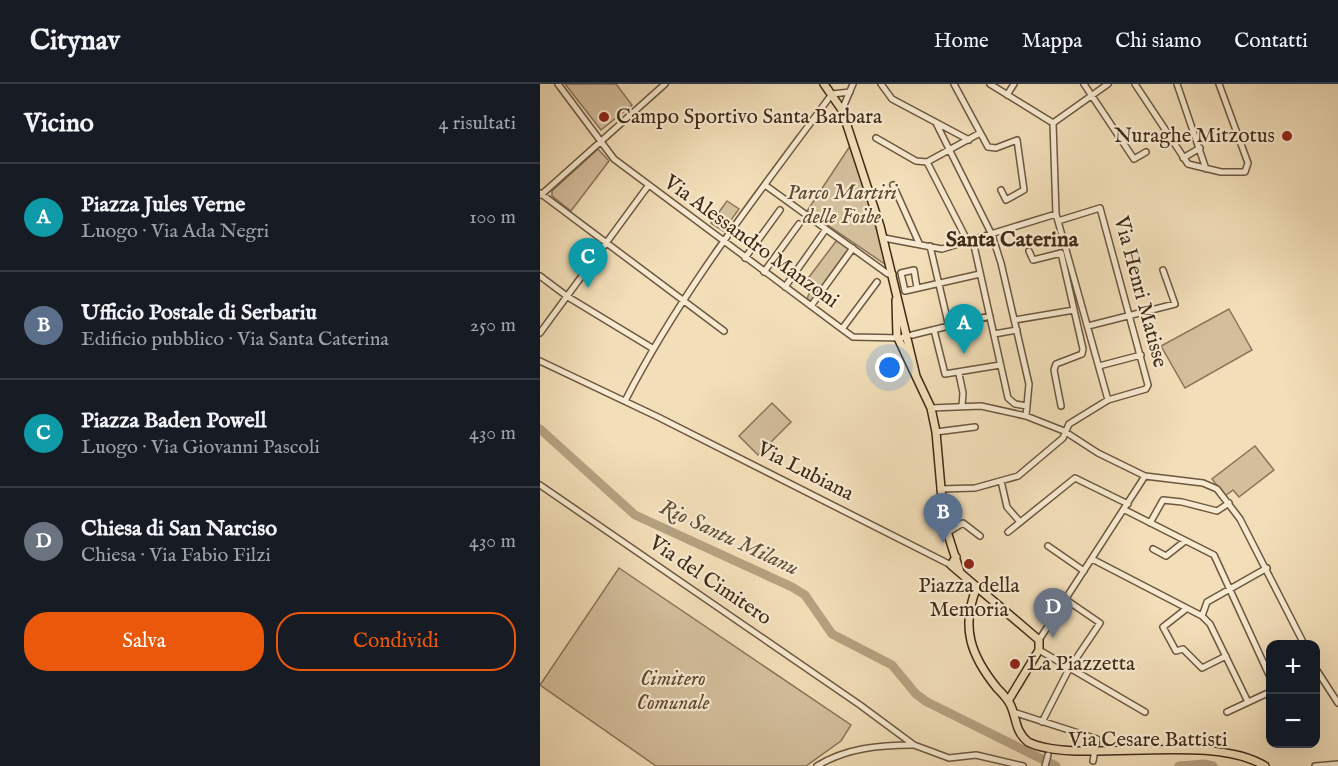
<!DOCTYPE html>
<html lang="it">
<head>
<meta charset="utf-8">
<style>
  body { margin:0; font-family:"IM FELL English",serif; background:#242831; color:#f1f3f6 }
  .controls { position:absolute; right:18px; bottom:18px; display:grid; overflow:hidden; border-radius:12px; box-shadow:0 6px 24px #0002 }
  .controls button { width:54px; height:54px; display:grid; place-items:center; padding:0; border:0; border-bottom:2px solid #363941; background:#171b24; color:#f1f3f6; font:30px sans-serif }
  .you { position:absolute; left:350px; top:284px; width:21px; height:21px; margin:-15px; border:4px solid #fff; border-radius:50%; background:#1a73e8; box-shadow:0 0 0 9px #1a73e833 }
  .badge { display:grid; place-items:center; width:39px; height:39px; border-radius:50%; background:#ea580c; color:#fff; font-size:20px; font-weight:700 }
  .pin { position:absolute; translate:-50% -50px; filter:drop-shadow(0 2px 3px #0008) }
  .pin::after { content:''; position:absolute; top:32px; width:21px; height:18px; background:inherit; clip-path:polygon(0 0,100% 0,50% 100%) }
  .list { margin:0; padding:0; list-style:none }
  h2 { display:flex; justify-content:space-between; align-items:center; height:78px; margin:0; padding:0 24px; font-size:26px }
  h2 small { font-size:20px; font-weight:400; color:#9ea1a6 }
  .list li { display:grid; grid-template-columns:39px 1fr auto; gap:18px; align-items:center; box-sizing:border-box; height:108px; padding:0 24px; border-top:2px solid #363941 }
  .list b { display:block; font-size:22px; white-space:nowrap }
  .list p { margin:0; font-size:20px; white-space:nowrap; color:#9ea1a6 }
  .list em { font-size:20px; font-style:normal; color:#9ea1a6 }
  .actions { display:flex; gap:12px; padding:18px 24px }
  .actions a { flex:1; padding:14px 0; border:2px solid #ea580c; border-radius:24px; text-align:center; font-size:21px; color:#ea580c }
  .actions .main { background:#ea580c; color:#fff }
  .map { position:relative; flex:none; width:798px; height:682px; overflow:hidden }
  header { display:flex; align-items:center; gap:36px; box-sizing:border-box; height:84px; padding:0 30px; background:#171b24; border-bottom:2px solid #363941 }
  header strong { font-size:28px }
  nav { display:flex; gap:33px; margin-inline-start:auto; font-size:21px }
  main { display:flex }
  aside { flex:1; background:#171b24 }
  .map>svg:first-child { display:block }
  .green { fill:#d4bf9d; stroke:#8a745a; stroke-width:1.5 }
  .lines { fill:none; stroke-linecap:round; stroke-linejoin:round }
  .river { stroke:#b5a181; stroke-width:9 }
  .minor-casing { stroke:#6c573f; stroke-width:8 }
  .major-casing { stroke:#3f2a17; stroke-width:10 }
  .minor { stroke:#f7ead1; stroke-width:5 }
  .major { stroke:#f2deb8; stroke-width:7 }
  .poi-dot { fill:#8f2418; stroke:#f7ead1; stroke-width:2 }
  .labels { text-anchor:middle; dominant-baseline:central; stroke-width:4.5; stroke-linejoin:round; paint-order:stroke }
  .poi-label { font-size:21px; fill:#3f2a17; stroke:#f7ead1; text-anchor:start }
  .park-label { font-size:21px; font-style:italic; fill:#5d4832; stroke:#f7ead1 }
  .street-label { font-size:21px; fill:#3f2a17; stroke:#f7ead1 }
  .neighbourhood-label { font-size:22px; font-weight:bold; fill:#3f2a17; stroke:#f7ead1 }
  .water-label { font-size:22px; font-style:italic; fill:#624e37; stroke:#f7ead1 }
</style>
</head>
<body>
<header>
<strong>Citynav</strong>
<nav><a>Home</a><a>Mappa</a><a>Chi siamo</a><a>Contatti</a></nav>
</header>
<main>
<aside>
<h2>Vicino<small>4 risultati</small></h2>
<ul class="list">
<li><span class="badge" style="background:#0f9aa8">A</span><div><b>Piazza Jules Verne</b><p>Luogo · Via Ada Negri</p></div><em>100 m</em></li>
<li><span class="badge" style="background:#5c6f8a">B</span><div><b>Ufficio Postale di Serbariu</b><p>Edificio pubblico · Via Santa Caterina</p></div><em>250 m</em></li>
<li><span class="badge" style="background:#0f9aa8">C</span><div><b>Piazza Baden Powell</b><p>Luogo · Via Giovanni Pascoli</p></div><em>430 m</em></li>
<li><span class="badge" style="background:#6b7280">D</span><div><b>Chiesa di San Narciso</b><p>Chiesa · Via Fabio Filzi</p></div><em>430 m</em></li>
</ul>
<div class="actions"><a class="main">Salva</a><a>Condividi</a></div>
</aside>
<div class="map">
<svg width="798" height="682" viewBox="0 0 798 682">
  <rect width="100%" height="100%" fill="#f2deb8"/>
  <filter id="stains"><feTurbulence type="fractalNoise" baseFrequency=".00333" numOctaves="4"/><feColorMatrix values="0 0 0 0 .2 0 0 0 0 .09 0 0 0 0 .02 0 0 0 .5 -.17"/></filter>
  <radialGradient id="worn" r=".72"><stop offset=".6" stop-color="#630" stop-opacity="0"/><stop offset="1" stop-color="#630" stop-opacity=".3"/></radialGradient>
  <path class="green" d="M25 0H76L92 21 61 46Z
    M310 62 349 183 267 127Z
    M58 65 69 77 31 127 12 112V107Z
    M187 117 199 125 183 147 171 139Z
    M297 156 309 164 271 217 267 215 270 207 263 201Z
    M689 225 712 266 645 304 621 262Z
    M232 319 251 338 218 371 199 352Z
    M715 362 734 386 699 413 693 406 685 412 672 395Z
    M79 484 311 641 301 657 266 682H116L0 601Z"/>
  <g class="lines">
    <path class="river" d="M0 345 95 431 252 503 265 511 292 550 352 581 376 610 387 618 516 682
      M639 682 664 680 673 682"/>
    <defs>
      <path id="minor" d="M18 0 74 75 302 245 313 253 362 254 367 250
        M341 0 352 15 429 56
        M414 0 448 63 456 64 477 56 484 106 466 116 461 106
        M450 0 513 39
        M544 0 594 75 606 68
        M595 0 648 80 681 88H705L708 79 679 0
        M637 0 666 85
        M467 11 474 0
        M302 26 313 0
        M513 39 516 130 568 316
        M513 39 568 0
        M397 41 452 151 461 179 489 300 486 332
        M336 54 376 77 387 78 440 49
        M643 74 660 64
        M387 78 428 158
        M225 101 348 190H353
        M353 101 379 159
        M0 109 184 247
        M1 111 125 0
        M344 154 402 165 516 130
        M433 157 468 314 475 320 487 322
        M390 162 409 243
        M489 167 493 176 521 169 543 265 542 270 516 280 514 286 521 322
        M205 174 240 126
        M224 188 259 140
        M0 192 28 213 112 264
        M245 203 286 145
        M377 204 374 186 361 189 365 207 440 190
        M271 222 313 164
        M475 236 534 226
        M548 242 635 220 623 186
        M302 245 337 198
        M394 246 405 290 460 281
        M0 249 108 102
        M454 250 477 246
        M372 251 450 232
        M0 277 118 333 411 481
        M559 282 601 271
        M419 290 423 309 422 322
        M85 317C141 207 219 109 292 10L310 8
        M391 324 441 322 486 332 524 347 558 369 605 392 663 399 677 405 700 435 764 560
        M396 348 435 343
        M461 397 467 423 480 438
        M0 401 320 621 374 661 409 674 436 671 483 682
        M400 405 435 404 478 392 523 354 529 340 568 316 606 305 608 301 560 124 518 137
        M585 426 674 471 730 593
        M610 439 623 416 642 418 677 427 689 419
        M408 448 423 439 440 452
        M468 448 535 394 588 420
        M508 462 544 487
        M613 465 626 472 645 457
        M552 475 662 532 670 540 708 618
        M646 525 623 543 636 567 643 565 662 584 686 572
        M662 532 667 518 727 484
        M499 556 605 392
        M499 566 605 628
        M776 585 798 619
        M473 628 557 655 553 677
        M687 628 730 608
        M502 638 529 585 560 539 525 515
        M277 682C306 664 340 661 373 661
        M505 682 508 671
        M775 682 798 680"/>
      <path id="major" d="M284 0 302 26 340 142 376 292
        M356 216 357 252 391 324 396 348 404 438 420 488
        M416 473 411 481 499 556V566L468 617
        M437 503C420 543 431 572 457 604 462 609 468 615 471 622 477 636 475 647 488 658 536 682 669 647 725 682"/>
    </defs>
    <use href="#minor" class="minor-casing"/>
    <use href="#major" class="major-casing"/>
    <use href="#minor" class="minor"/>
    <use href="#major" class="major"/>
  </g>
  <g class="poi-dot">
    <circle cx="64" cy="33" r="6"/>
    <circle cx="747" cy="52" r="6"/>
    <circle cx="429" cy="480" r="6"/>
    <circle cx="475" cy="580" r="6"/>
  </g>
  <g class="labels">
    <g class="poi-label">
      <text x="76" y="33">Campo Sportivo Santa Barbara</text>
      <text x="735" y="52" text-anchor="end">Nuraghe Mitzotus</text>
      <text x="429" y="502" text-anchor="middle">Piazza della<tspan x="429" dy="24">Memoria</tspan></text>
      <text x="487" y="580">La Piazzetta</text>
    </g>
    <g class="park-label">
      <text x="302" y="109">Parco Martiri<tspan x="302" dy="24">delle Foibe</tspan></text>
      <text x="133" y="595">Cimitero<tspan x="133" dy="24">Comunale</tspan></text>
    </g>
    <g class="street-label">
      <text transform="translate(211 158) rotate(36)">Via Alessandro Manzoni</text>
      <text transform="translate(600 208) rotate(75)">Via Henri Matisse</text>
      <text transform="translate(265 388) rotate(27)">Via Lubiana</text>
      <text transform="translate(170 497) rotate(34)">Via del Cimitero</text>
      <text x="608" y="656">Via Cesare Battisti</text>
    </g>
    <g class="neighbourhood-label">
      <text x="472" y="156">Santa Caterina</text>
    </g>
    <g class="water-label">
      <text transform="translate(189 454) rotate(25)">Rio Santu Milanu</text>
    </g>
  </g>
  <rect width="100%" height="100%" filter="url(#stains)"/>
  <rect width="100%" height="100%" fill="url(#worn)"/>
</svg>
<div class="controls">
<button>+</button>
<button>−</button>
</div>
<div class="you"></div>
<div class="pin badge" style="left:424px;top:270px;background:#0f9aa8">A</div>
<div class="pin badge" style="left:403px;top:459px;background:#5c6f8a">B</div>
<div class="pin badge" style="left:48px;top:204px;background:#0f9aa8">C</div>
<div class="pin badge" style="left:513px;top:554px;background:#6b7280">D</div>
</div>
</main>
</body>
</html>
